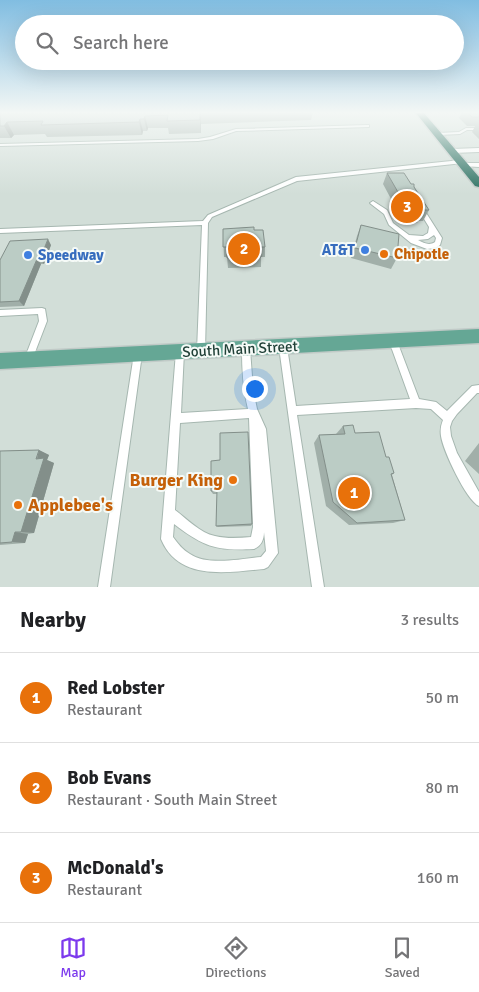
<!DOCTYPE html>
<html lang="en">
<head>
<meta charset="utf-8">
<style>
  body { margin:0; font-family:Signika,sans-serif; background:#f6f6f6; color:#202124 }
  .you { position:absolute; left:254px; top:388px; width:18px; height:18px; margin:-12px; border:4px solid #fff; border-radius:50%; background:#1a73e8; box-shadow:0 0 0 8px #1a73e833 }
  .badge { display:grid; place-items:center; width:32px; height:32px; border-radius:50%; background:#7c3aed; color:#fff; font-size:16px; font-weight:700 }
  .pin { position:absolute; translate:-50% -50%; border:2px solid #fff; box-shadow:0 1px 5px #0006 }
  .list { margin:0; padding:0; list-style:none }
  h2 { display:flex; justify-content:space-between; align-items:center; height:65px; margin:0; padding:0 20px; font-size:21px }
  h2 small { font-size:16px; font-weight:400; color:#757577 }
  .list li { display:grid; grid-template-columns:32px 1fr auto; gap:15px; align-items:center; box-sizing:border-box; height:90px; padding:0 20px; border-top:1px solid #e0e0e0 }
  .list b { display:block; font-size:19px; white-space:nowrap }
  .list p { margin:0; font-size:16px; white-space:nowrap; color:#757577 }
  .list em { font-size:16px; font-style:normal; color:#757577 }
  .icon { flex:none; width:28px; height:28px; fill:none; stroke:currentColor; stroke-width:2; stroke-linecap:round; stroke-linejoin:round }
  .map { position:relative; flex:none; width:479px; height:587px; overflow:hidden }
  .search { position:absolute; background:#fff; box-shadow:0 5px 20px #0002; left:15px; right:15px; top:15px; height:55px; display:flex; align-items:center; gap:12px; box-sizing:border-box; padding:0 18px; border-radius:28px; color:#757577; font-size:19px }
  .sheet { height:335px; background:#fff }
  nav { display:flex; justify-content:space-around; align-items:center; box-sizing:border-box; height:70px; border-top:1px solid #e0e0e0; background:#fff; font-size:14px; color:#757577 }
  nav a { display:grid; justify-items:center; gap:2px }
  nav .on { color:#7c3aed }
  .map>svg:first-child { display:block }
  .built { fill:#d2ded8 }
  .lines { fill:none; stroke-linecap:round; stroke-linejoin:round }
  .lane-casing { stroke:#a6b7b0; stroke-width:2 }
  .primary-casing { stroke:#c1cac7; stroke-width:3 }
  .highway-casing { stroke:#c1cac7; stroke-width:3 }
  .lane { fill:#fff; fill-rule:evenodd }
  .primary { fill:#65a795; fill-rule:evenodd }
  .highway { fill:#2b7061; fill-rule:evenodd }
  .wall { fill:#a1afa9 }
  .shaded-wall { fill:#838f8a }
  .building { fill:#bbccc5; stroke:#838f8a }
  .shop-dot { fill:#3f7fe0; stroke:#f5faf7; stroke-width:2 }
  .food-dot { fill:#e8710a; stroke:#f5faf7; stroke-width:2 }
  .labels { text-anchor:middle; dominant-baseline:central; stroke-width:4; stroke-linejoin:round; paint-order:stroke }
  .shop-label { font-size:15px; font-weight:bold; fill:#366cbe; stroke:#f5faf7; text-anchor:end }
  .food-label { font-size:15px; font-weight:bold; fill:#c56008; stroke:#f5faf7; text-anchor:start }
  .street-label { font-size:15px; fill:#214138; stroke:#f5faf7 }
  .near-food-label { font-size:18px; font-weight:bold; fill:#c56008; stroke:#f5faf7; text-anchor:end }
</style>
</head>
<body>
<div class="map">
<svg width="479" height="587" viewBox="0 0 479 587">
  <rect width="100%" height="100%" fill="#e4eee9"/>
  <path class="built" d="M0 112H479V587H0Z"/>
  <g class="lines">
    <defs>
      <path id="lane" d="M367 125H369V127L236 131 213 139 198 141 0 146V144L198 139 210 137 236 129Z
        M466 128H479V130H467L460 134 438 135 436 134 438 133 459 132Z
        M479 148V152L452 153 449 151 452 149Z
        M461 160 464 162 463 163 297 181 212 217 208 223 205 351 204 354 201 355 198 354 197 351 202 225 0 233V229L203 221 208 215 296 177Z
        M464 163H479V167L462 166 461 165Z
        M373 201 387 210 393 223 409 235 423 236 428 233 429 227 418 209 421 207 423 208 442 238 440 245 436 248 427 249 411 243 389 225 384 214 371 204 370 203ZM434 235 436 238 435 242C429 246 424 243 418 240L428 239Z
        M42 308 45 309 47 321 32 360 31 363 28 364 25 363 24 360 39 321 38 314 0 316V310Z
        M393 337 396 338 397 341 419 399 436 402 447 411 472 386 479 385V393H477L457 414 452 421 450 427 451 436 457 453 479 492V506C466 500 443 450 441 436 440 430 441 425 443 420L431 409 416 408 297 415 324 587H312L279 347 280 344 283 343 286 344 287 347 296 406 410 399 389 341 390 338Z
        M246 345 249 346 250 349 253 390 257 409 266 429 278 553 268 567 264 569C228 572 179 582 161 539L176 352 177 349 180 348 183 349 184 352 181 413 248 409C243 389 242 369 242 349L243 346ZM249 418 253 527 251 537C239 538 227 539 215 536 200 533 187 519 175 510L180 423ZM174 524C204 547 216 551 254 549 261 546 264 540 264 532L266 551 261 557C241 559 207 566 190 554 183 550 178 544 173 537Z
        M138 350 141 351 142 354 110 587H98L134 354 135 351Z"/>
      <path id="primary" d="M479 329V343L0 369V353Z"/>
      <path id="highway" d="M415 112H423L479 177V187L475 186Z"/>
    </defs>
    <use href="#lane" class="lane-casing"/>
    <use href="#primary" class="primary-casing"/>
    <use href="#highway" class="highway-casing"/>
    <use href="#lane" class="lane"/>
    <use href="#primary" class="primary"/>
    <use href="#highway" class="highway"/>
  </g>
  <path class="wall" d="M0 112H313L311 120 201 124V133L169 134 168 128H148L147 131H143L142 135 47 137 45 134 14 135 11 138H0Z
    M462 112H479V139L472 132 475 126H467L459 118Z
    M387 173 411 184 414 187 429 210 423 221H418L417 223H404L383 184Z
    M361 225 397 258 391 269 351 258 357 236Z
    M223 229 254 230 265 247V257H261V267L228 268 227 257H224Z
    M51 245 44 264H41L24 306 0 307V260Z
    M343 426 355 433 386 457 394 473 392 475 405 520 393 523 349 525 326 506 314 443 319 435 336 434Z
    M479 443V474L465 461Z
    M39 450 49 455 47 460 54 463 34 533 28 534 25 543 0 545V451Z
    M211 461 252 524 251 526 218 527 216 526 217 494H213L211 491Z"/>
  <path class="shaded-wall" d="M200 112 201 124V133L200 120Z
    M145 116 148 128 147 131 144 119Z
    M140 119 143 131 142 135 139 122Z
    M7 122 14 135 11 138 4 126Z
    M48 239 51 245 44 264 40 259Z
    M37 259 41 264 24 306 19 301Z
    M39 450 49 455 47 460 54 463 34 533 21 532Z
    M15 532 28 534 25 543 12 542Z"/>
  <path class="building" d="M0 112H215H200V120L167 121 168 115 145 116 144 119H140L139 122 41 125 43 121 7 122 4 126H0Z
    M467 112H479V117H472Z
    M387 173H404L411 184H414V187L429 210H422L423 212 410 213Z
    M361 225 399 234 397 258 355 248Z
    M254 227V230H263L265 247H260L261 257 227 258V247H223V229Z
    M48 239 40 259H37L19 301 0 302V260L10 241Z
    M353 425 355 433 379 432 386 457H389L394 473 391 474 405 520 357 523 333 502 319 435 345 434 343 426Z
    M248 432 252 524 216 526 217 490 211 491V461L220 460V433Z
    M39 450 36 459 44 458 21 532H15L12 542 0 543V451Z"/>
  <linearGradient id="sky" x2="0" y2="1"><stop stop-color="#81bde1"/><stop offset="0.58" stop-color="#f3f7f5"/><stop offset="1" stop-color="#f3f7f5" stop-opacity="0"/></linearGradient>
  <rect width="479" height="194" fill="url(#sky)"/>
  <g class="shop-dot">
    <circle cx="365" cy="250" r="5"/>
    <circle cx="28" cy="255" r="5"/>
  </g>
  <g class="food-dot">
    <circle cx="384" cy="254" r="5"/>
    <circle cx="233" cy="480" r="5"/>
    <circle cx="18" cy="505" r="5"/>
  </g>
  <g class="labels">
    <g class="shop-label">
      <text x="355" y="250">AT&amp;T</text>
      <text x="38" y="255" text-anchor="start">Speedway</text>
    </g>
    <g class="food-label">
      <text x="394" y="254">Chipotle</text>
    </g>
    <g class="street-label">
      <text transform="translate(240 349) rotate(-3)">South Main Street</text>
    </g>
    <g class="near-food-label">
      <text x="223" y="480">Burger King</text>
      <text x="28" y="505" text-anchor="start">Applebee's</text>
    </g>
  </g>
</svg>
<div class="you"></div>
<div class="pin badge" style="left:354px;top:493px;background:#e8710a">1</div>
<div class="pin badge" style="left:244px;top:249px;background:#e8710a">2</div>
<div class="pin badge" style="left:407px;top:207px;background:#e8710a">3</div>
<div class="search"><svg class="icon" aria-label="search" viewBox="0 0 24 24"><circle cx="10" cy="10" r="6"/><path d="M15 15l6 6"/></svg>Search here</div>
</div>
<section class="sheet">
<h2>Nearby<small>3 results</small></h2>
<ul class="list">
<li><span class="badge" style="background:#e8710a">1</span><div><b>Red Lobster</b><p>Restaurant</p></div><em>50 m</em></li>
<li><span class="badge" style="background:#e8710a">2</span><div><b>Bob Evans</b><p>Restaurant · South Main Street</p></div><em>80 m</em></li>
<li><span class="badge" style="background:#e8710a">3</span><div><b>McDonald's</b><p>Restaurant</p></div><em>160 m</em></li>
</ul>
</section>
<nav>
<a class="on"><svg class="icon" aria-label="map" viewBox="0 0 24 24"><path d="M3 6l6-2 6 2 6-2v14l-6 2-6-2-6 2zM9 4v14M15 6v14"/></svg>Map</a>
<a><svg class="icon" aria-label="directions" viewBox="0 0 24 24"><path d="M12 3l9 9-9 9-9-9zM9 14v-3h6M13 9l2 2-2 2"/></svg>Directions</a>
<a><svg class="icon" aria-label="saved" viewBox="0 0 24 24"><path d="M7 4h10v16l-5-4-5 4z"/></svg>Saved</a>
</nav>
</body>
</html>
